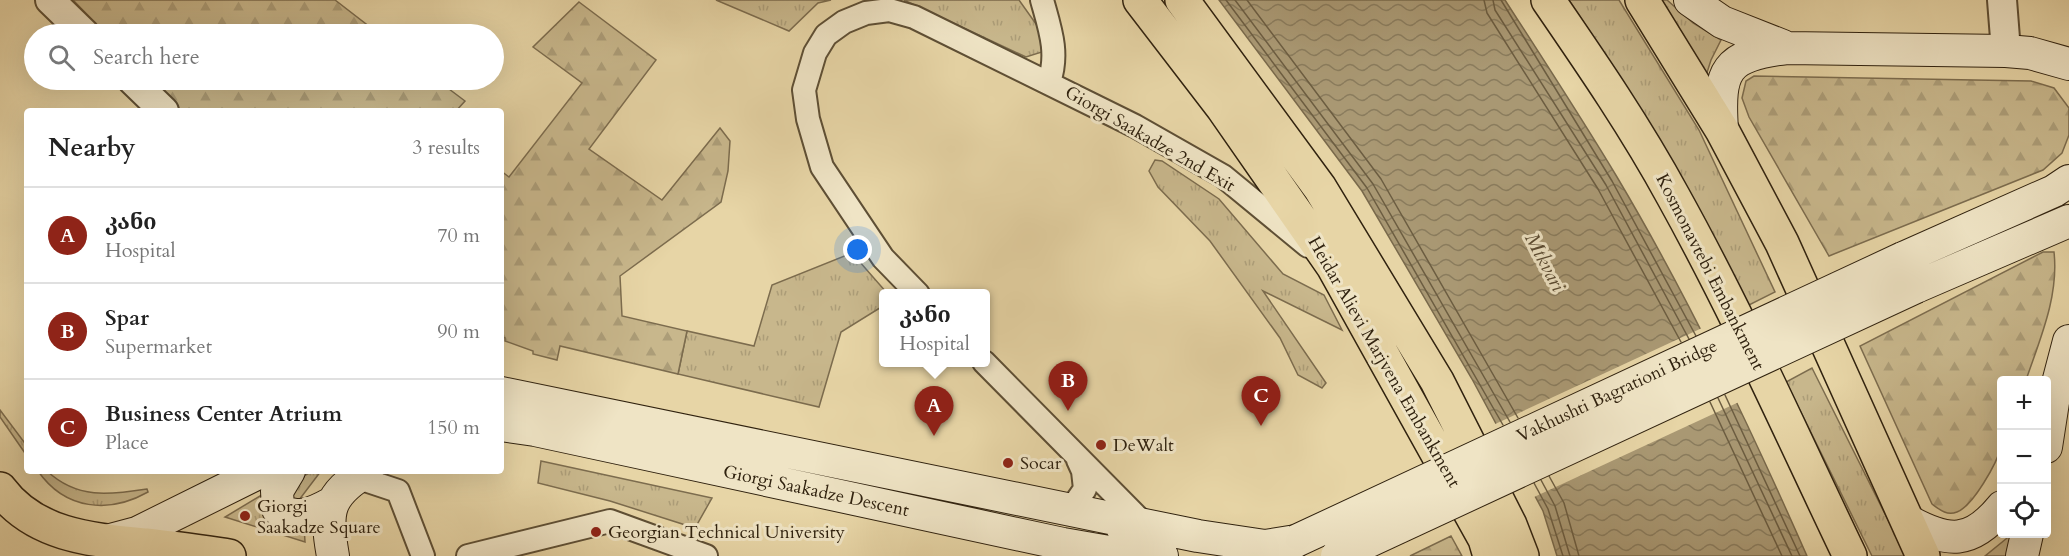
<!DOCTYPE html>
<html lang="en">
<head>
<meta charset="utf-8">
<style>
  body { margin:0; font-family:Cardo,"Noto Serif Georgian",serif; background:#f2f2f2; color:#222 }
  .controls { position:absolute; right:18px; bottom:18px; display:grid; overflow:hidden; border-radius:6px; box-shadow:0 6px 24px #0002 }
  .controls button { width:54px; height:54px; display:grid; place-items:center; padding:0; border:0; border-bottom:2px solid #e0e0e0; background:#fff; color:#222; font:30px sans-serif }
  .you { position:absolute; left:858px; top:250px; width:21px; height:21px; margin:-15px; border:4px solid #fff; border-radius:50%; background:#1a73e8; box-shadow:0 0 0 9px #1a73e833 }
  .badge { display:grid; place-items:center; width:39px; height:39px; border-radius:50%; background:#8f2418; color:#fff; font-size:20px; font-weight:700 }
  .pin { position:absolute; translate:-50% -50px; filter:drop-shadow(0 2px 3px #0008) }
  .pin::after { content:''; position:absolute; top:32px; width:21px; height:18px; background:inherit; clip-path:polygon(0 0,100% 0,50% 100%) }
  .popup { position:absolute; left:879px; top:289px; width:111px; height:78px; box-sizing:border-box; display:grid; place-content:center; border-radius:6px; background:#fff; filter:drop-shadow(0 2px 4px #0005); font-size:20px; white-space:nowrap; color:#767676 }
  .popup b { font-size:22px; color:#222 }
  .popup::after { content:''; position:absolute; left:50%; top:100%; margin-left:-12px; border:12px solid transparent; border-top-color:#fff }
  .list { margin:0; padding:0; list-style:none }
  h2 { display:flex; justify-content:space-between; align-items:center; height:78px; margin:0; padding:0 24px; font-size:26px }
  h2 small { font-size:20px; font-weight:400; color:#767676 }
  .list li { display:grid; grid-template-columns:39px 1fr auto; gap:18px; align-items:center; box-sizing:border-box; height:96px; padding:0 24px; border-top:2px solid #e0e0e0 }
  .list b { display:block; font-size:22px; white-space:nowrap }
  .list p { margin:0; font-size:20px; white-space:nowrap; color:#767676 }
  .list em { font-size:20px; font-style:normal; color:#767676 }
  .icon { flex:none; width:33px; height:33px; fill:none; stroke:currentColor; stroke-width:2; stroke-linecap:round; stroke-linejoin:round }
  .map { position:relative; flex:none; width:2069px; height:556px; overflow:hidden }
  .search { position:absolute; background:#fff; box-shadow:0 6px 24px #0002; left:24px; top:24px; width:480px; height:66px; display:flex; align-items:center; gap:15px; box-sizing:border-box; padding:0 21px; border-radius:33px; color:#767676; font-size:22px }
  .panel { position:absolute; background:#fff; box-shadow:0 6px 24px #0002; left:24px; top:108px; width:480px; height:366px; border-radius:6px }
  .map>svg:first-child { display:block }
  .grass { fill:url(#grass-tufts); stroke:#7c6c4e; stroke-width:1.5 }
  .forest { fill:url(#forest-firs); stroke:#7c6c4e; stroke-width:1.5 }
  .water { fill:url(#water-waves); stroke:#79694b; stroke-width:1.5 }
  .pier { fill:#e7d5a6 }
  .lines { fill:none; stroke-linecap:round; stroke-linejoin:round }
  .shore { stroke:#6c5d41; stroke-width:1.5 }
  .minor-casing { stroke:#5e4f35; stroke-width:26 }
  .tertiary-casing { stroke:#5e4f35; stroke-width:32 }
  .secondary-casing { stroke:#30220f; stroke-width:34 }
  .primary-casing { stroke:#30220f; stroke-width:36 }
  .trunk-casing { stroke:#30220f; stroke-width:36 }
  .minor { stroke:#efe4c5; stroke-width:22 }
  .tertiary { stroke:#efe4c5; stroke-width:28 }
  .secondary { stroke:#efe4c5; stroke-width:32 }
  .primary { stroke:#e7d5a6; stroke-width:33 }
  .trunk { stroke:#e7d5a6; stroke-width:33 }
  .secondary-bridge-casing { stroke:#30220f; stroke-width:34; stroke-linecap:butt }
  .secondary-bridge { stroke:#efe4c5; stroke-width:32 }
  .poi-dot { fill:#8f2418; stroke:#efe4c5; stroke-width:2 }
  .labels { text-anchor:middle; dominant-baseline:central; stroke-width:6; stroke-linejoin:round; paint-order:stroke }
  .street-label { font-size:18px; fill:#30220f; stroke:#efe4c5 }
  .poi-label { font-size:18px; fill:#30220f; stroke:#efe4c5; text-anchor:start }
  .water-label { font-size:20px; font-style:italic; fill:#5a4b32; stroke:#efe4c5 }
</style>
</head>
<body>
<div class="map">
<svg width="2069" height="556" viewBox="0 0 2069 556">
  <defs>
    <pattern id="grass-tufts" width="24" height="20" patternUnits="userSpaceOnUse" patternTransform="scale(1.5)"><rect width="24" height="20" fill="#c8b78c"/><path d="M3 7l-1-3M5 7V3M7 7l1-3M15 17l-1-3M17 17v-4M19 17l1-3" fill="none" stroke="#ac9d78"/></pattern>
    <pattern id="forest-firs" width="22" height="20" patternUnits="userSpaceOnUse" patternTransform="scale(1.5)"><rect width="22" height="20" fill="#c8b78c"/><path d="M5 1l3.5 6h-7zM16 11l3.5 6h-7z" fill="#ac9d78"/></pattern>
    <pattern id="water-waves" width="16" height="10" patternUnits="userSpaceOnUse" patternTransform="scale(1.5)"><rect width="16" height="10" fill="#a99873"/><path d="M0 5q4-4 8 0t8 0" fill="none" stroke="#8a7c5d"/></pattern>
  </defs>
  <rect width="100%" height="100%" fill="#e7d5a6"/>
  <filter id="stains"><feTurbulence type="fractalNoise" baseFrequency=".00333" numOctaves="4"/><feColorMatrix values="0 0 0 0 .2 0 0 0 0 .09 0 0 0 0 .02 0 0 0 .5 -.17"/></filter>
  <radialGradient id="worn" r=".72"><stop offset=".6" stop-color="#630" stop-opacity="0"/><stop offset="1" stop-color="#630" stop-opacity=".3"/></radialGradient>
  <path class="grass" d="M716 0H831L818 3 789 31Z
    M904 0H1019L1046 38 1045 51 1026 57Z
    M1569 0H1619L1699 130 1775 292 1749 305C1696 199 1635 99 1569 0Z
    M1655 0H1667L1693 23 1721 40 1711 60 1704 82Z
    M1155 160 1162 161 1219 199 1283 274 1324 295 1342 330 1263 291 1326 383 1322 388 1298 375 1280 338 1210 241 1158 187 1149 171Z
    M852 253 887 293 883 294V306L841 332 819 407 678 374 687 331 754 346 772 285Z
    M1812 368 1906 556H1872L1786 382Z
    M0 410 27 446V456L0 417Z
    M541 461 712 498 695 528 610 501 538 483Z
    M38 471H47C77 499 109 495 147 489L148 492C109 514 65 510 38 471Z
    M313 471H321L296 504 286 489 292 482Z
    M265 493 304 525 305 542 225 517Z
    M2012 534 2008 556H1985Z"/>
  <path class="forest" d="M73 0H335L379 34H106Z
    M579 2 656 60 589 149 662 200 720 128 730 141 728 171 721 202 620 276 622 316 687 331 678 374 560 346 557 360 533 354V351L505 341V338L501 336V171L509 177 582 83 533 47Z
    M1754 76 2031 81 2054 88 2069 108V135L2062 153 2043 170 1829 256 1749 117 1742 98 1746 81Z
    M148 80H437L465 101 456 111H180Z
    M2043 252H2054C2059 296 2040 339 2026 380H2002C2002 399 2006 430 2001 447 1997 463 1973 506 1957 512 1947 516 1940 510 1932 504L1860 346Z
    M1451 536 1462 556H1410Z"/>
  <path class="water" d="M1219 0H1505C1543 59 1581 117 1617 177 1689 298 1750 427 1807 556H1557L1543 511 1472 379 1362 191Z"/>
  <path class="pier" d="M1702 328 1739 402 1532 498 1493 425Z"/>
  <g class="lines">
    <path class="shore" d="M1226 0 1367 188 1503 425
      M1235 0 1373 184 1510 422
      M1247 0 1381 179 1518 418
      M1484 0 1487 13 1598 189 1681 342
      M1493 0 1495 10 1606 185 1689 339
      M1501 0 1612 181 1696 336
      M1725 395 1800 556
      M1718 398 1792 556
      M1710 402 1782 556
      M1549 476 1564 503 1579 556
      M1541 480 1555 506 1570 556
      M1534 483 1548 509 1563 556"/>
    <defs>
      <path id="minor" d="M1042 0C1050 29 1059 53 1049 82
        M918 294 883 258 822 167 808 119 804 90 815 53 826 35 844 22 866 13 889 10 914 17 1135 126 1223 176 1308 246
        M984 362 1145 525
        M356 477 398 491 423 556
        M1061 509 1076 502 1085 489 1083 471 1078 460
        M468 556 610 521 706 556"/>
      <path id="tertiary" d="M50 0 85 34
        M2002 0 2006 51
        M132 80 164 111"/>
      <path id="secondary" d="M1690 0 1722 22 1783 46
        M1722 130C1718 70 1725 55 1787 48L2006 51 2030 53 2069 64
        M1903 258 2054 191 2069 181
        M1916 287 2069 221
        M501 393 1198 536 1265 546 1296 541
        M501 425 535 430 1063 544 1132 556
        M2046 447 2053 402 2069 341
        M289 471 277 491 278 509C295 521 314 513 330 504
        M1908 521C1948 543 1971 545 2002 507
        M1122 527 1140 535 1162 556
        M107 541 137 533 262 471
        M333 556C325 512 327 495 367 471
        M2022 556 2027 534"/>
      <path id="primary" d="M1548 0C1592 64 1636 128 1673 196 1738 313 1792 435 1850 556
        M1642 0 1722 130 1782 243 1923 556
        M0 489C35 536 92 540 146 545 174 548 201 552 229 556"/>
      <path id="trunk" d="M1140 0 1223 108 1333 266 1485 539 1490 556
        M1182 0 1320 188 1437 381 1510 525 1522 556"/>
    </defs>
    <use href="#minor" class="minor-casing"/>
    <use href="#tertiary" class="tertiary-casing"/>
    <use href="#secondary" class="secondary-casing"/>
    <use href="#primary" class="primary-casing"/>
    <use href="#trunk" class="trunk-casing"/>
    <use href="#minor" class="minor"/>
    <use href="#tertiary" class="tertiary"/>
    <use href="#secondary" class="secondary"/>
    <use href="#primary" class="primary"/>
    <use href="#trunk" class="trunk"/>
    <defs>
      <path id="secondary-bridge" d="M1296 541 1903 258
        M1337 556 1916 287"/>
    </defs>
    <use href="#secondary-bridge" class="secondary-bridge-casing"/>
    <use href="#secondary-bridge" class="secondary-bridge"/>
  </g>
  <g class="poi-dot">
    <circle cx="1101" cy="445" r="6"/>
    <circle cx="1008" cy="463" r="6"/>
    <circle cx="245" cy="516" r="6"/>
    <circle cx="596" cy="532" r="6"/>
  </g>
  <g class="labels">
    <g class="street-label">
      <text transform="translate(1150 139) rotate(30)">Giorgi Saakadze 2nd Exit</text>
      <text transform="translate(1710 272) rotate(63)">Kosmonavtebi Embankment</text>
      <text transform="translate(1384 362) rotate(60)">Heidar Alievi Marjvena Embankment</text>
      <text transform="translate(1617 391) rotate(-25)">Vakhushti Bagrationi Bridge</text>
      <text transform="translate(816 491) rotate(12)">Giorgi Saakadze Descent</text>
    </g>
    <g class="poi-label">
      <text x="1113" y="445">DeWalt</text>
      <text x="1020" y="463">Socar</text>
      <text x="257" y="506">Giorgi<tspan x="257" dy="21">Saakadze Square</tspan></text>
      <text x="608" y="532">Georgian Technical University</text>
    </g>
    <g class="water-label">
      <text transform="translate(1545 262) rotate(62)">Mtkvari</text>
    </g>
  </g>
  <rect width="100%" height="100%" filter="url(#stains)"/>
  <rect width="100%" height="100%" fill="url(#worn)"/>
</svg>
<div class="controls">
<button>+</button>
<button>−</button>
<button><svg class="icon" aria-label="locate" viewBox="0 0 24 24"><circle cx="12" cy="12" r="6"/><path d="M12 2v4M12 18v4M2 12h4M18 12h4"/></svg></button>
</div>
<div class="you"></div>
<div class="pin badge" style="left:934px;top:436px">A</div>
<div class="popup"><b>კანი</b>Hospital</div>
<div class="pin badge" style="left:1068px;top:411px">B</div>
<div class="pin badge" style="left:1261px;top:426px">C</div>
<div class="search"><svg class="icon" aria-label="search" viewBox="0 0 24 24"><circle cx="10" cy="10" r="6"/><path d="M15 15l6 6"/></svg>Search here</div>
<section class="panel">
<h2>Nearby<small>3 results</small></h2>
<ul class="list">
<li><span class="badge">A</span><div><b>კანი</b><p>Hospital</p></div><em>70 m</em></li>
<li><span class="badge">B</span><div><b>Spar</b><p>Supermarket</p></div><em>90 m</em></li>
<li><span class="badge">C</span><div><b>Business Center Atrium</b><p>Place</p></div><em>150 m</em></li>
</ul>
</section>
</div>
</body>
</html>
